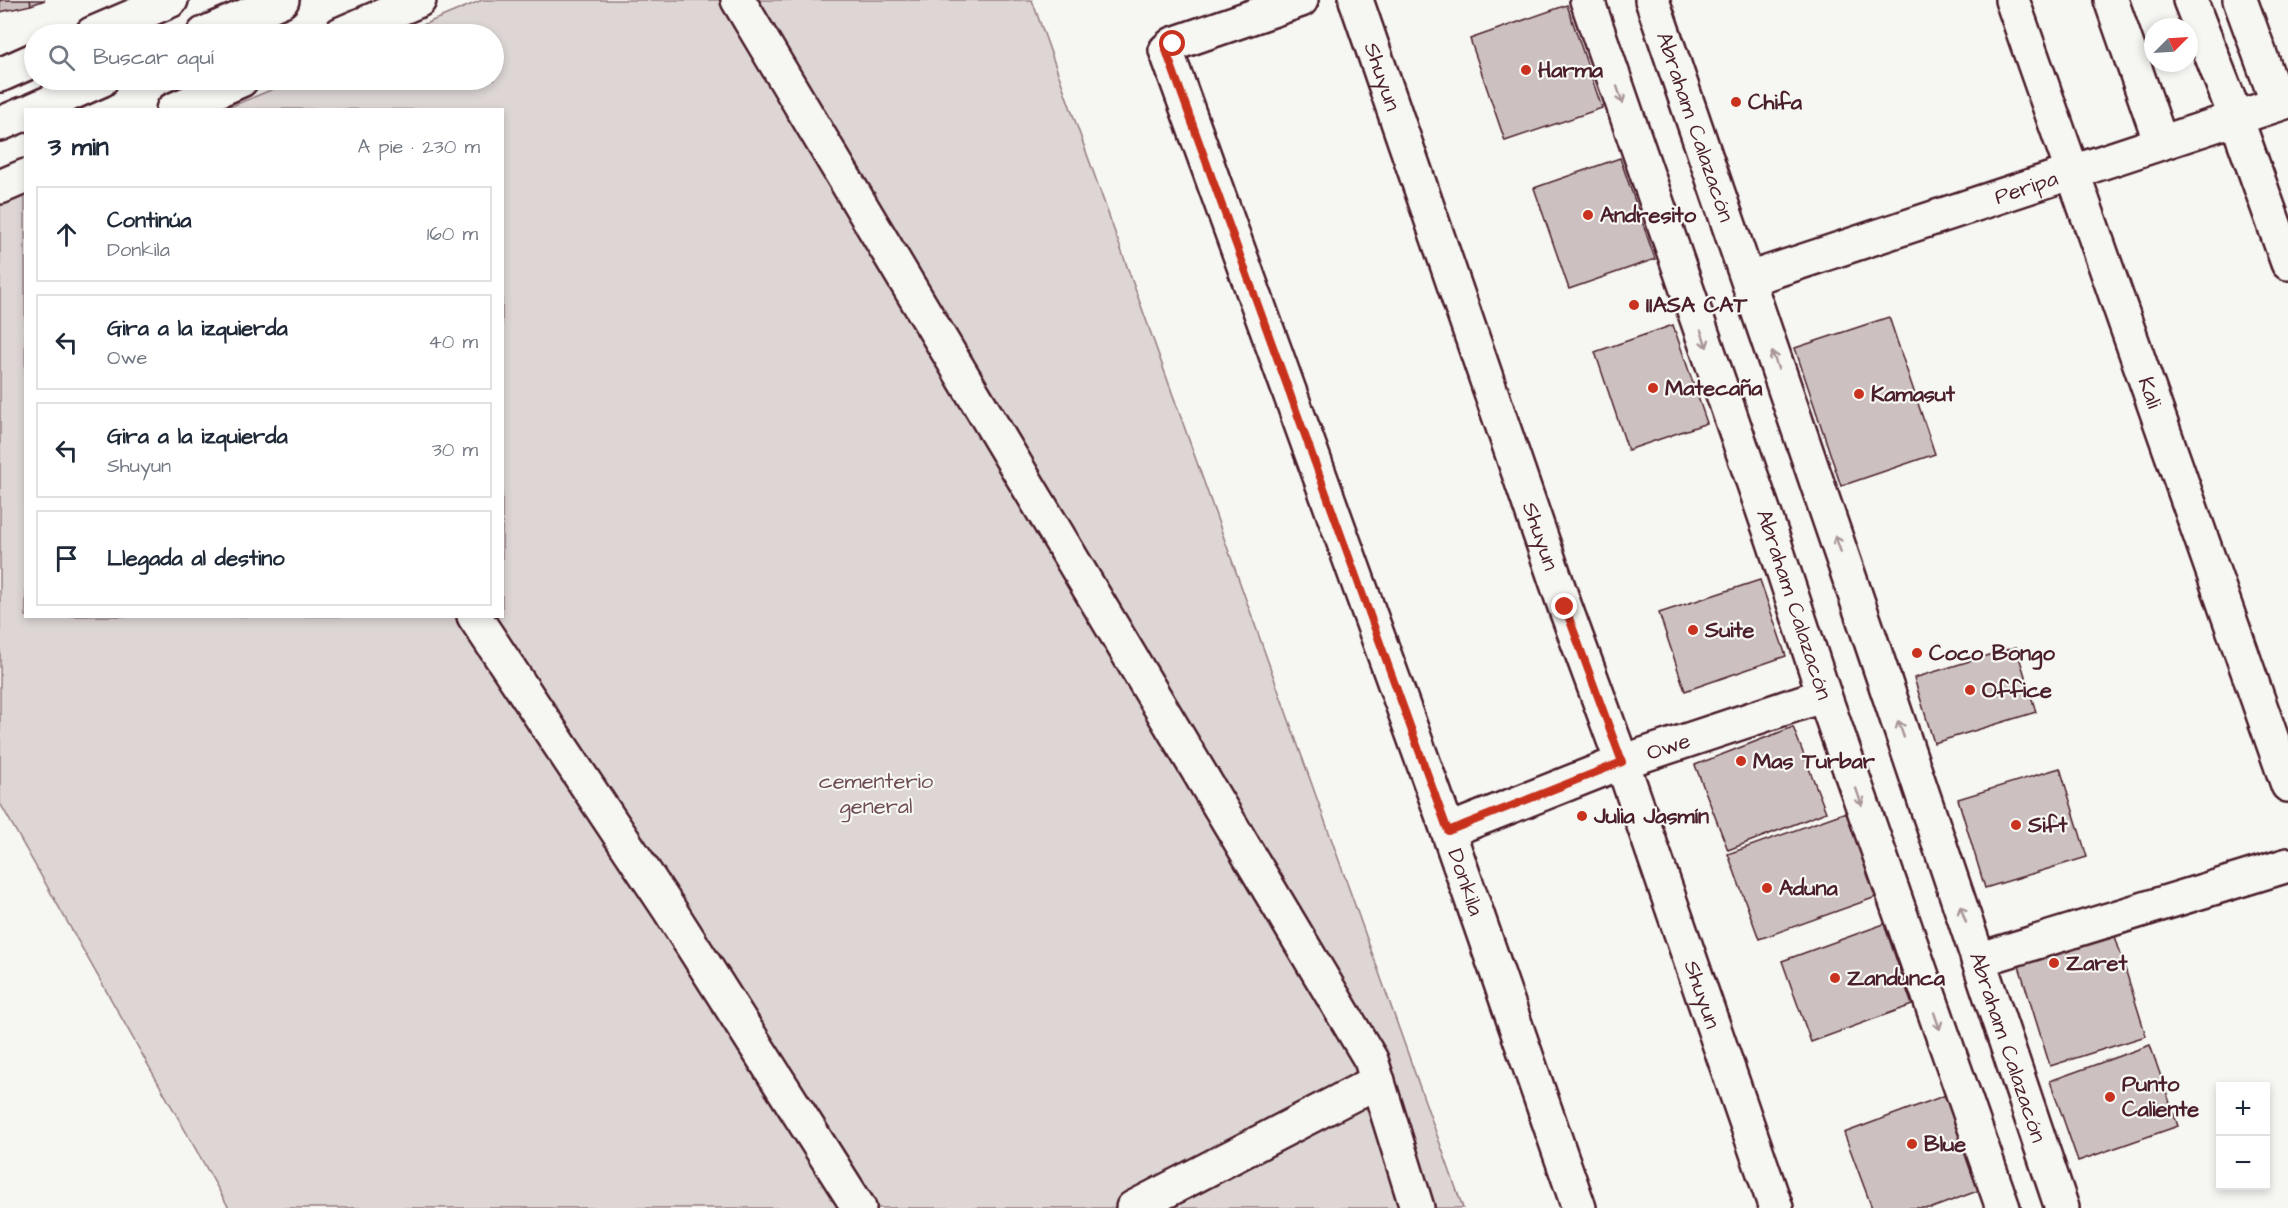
<!DOCTYPE html>
<html lang="es">
<head>
<meta charset="utf-8">
<style>
  body { margin:0; font-family:"Architects Daughter",sans-serif; background:#f2f2f3; color:#1f2937 }
  .controls { position:absolute; right:18px; bottom:18px; display:grid; overflow:hidden; border-radius:0px; box-shadow:0 3px 9px #0003 }
  .controls button { width:54px; height:54px; display:grid; place-items:center; padding:0; border:0; border-bottom:2px solid #e0e1e3; background:#fff; color:#1f2937; font:30px sans-serif }
  .compass { position:absolute; left:2144px; top:18px; width:54px; height:54px; border-radius:50%; background:#fff; box-shadow:0 3px 9px #0003; rotate:66deg }
  .stop { position:absolute; width:18px; height:18px; margin:-14px; border:4px solid #c8321e; border-radius:50%; background:#fff }
  .stop.end { background:#c8321e; border-color:#fff; box-shadow:0 2px 6px #0008 }
  .list { margin:0; padding:0; list-style:none }
  h2 { display:flex; justify-content:space-between; align-items:center; height:78px; margin:0; padding:0 24px; font-size:26px }
  h2 small { font-size:20px; font-weight:400; color:#747a83 }
  .list li { display:grid; grid-template-columns:39px 1fr auto; gap:18px; align-items:center; box-sizing:border-box; height:96px; margin:0 12px 12px; padding:0 12px; border:2px solid #e0e1e3; border-radius:0px }
  .list b { display:block; font-size:22px; white-space:nowrap }
  .list p { margin:0; font-size:20px; white-space:nowrap; color:#747a83 }
  .list em { font-size:20px; font-style:normal; color:#747a83 }
  .icon { flex:none; width:33px; height:33px; fill:none; stroke:currentColor; stroke-width:2; stroke-linecap:round; stroke-linejoin:round }
  .map { position:relative; flex:none; width:2288px; height:1208px; overflow:hidden }
  .search { position:absolute; background:#fff; box-shadow:0 3px 9px #0003; left:24px; top:24px; width:480px; height:66px; display:flex; align-items:center; gap:15px; box-sizing:border-box; padding:0 21px; border-radius:33px; color:#747a83; font-size:22px }
  .panel { position:absolute; background:#fff; box-shadow:0 3px 9px #0003; left:24px; top:108px; width:480px; height:510px; border-radius:0px }
  .map>svg:first-child { display:block }
  .green { fill:#ddd6d5; stroke:#947a80; stroke-width:1.5 }
  .building { fill:#ccc1c0; stroke:#4a1f2b; stroke-width:1.5 }
  .lines { fill:none; stroke-linecap:round; stroke-linejoin:round }
  .minor-casing { stroke:#4a1f2b; stroke-width:38 }
  .major-casing { stroke:#4a1f2b; stroke-width:38 }
  .minor { stroke:#f6f6f2; stroke-width:33 }
  .major { stroke:#f6f6f2; stroke-width:33 }
  .oneway { stroke:#a99598 }
  .route { stroke:#c8321e; stroke-width:8 }
  .poi-dot { fill:#c8321e; stroke:#f6f6f2; stroke-width:2 }
  .labels { text-anchor:middle; dominant-baseline:central; stroke-width:4.5; stroke-linejoin:round; paint-order:stroke }
  .poi-label { font-size:22px; font-weight:bold; fill:#4a1f2b; stroke:#f6f6f2; text-anchor:start }
  .street-label { font-size:22px; fill:#4a1f2b; stroke:#f6f6f2 }
  .park-label { font-size:22px; fill:#6f4d56; stroke:#f6f6f2 }
</style>
</head>
<body>
<div class="map">
<svg width="2288" height="1208" viewBox="0 0 2288 1208">
  <rect width="100%" height="100%" fill="#f6f6f2"/>
  <filter id="ink" filterUnits="userSpaceOnUse"><feTurbulence type="fractalNoise" baseFrequency=".0167" numOctaves="2"/><feDisplacementMap in="SourceGraphic" scale="12" xChannelSelector="R" yChannelSelector="G"/><feConvolveMatrix kernelMatrix="1 2 1 2 8 2 1 2 1" color-interpolation-filters="sRGB"/></filter>
  <g filter="url(#ink)">
    <path class="green" d="M482 0H1032L1463 1208H229L0 803V205L25 195 26 616H502V110L225 109 295 80H494V34H401Z"/>
    <path class="building" d="M0 0H30L31 5 0 12Z
      M30 0H45L31 5Z
      M1567 5 1602 108 1505 141 1470 39Z
      M1620 158 1655 259 1569 289 1534 188Z
      M1889 317 1935 454 1841 486 1795 348Z
      M1673 325 1707 423 1628 450 1595 352Z
      M1760 580 1786 656 1685 691 1659 613Z
      M2016 647 2036 712 1934 743 1914 678Z
      M1793 727 1826 812 1728 850 1695 765Z
      M2060 768 2087 857 1985 888 1958 799Z
      M1849 811 1879 896 1759 939 1728 854Z
      M1884 924 1912 1005 1811 1042 1782 961Z
      M2115 936 2146 1036 2050 1066 2019 966Z
      M2150 1045 2178 1126 2078 1161 2050 1081Z
      M1946 1095 1980 1190 1932 1208H1872L1844 1133Z"/>
    <g class="lines">
      <defs>
        <g id="minor">
          <path d="M738 0 1371 1060 1417 1208"/>
          <path id="s1" d="M1301 0 1173 44 1166 50 1448 831 1579 1208"/>
          <path id="s2" d="M1356 0 1565 607 1622 762 1776 1208"/>
          <path id="s3" d="M2012 0 2288 785"/>
          <path d="M2111 0 2161 143"/>
          <path d="M2190 0 2236 118 2288 263"/>
          <path d="M2240 0 2278 104"/>
          <path d="M341 34 419 0"/>
          <path d="M173 110 241 80"/>
          <path d="M0 187 26 176"/>
          <path id="s4" d="M1764 274 2288 101"/>
          <path d="M474 616 669 909 859 1208"/>
          <path id="s5" d="M1448 831 1622 762 1824 695"/>
          <path d="M1978 960 2288 865"/>
          <path d="M1133 1208 1378 1081"/>
        </g>
        <g id="major">
          <path id="s6" d="M1587 0 1774 542 1824 695 2003 1208"/>
          <path id="s7" d="M1652 0 1870 638 2062 1208"/>
          <path d="M92 34 171 0"/>
          <path d="M204 34 282 0"/>
          <path d="M0 75 34 60"/>
          <path d="M33 110 101 80"/>
          <path d="M0 124 26 113"/>
        </g>
      </defs>
      <use href="#minor" class="minor-casing"/>
      <use href="#major" class="major-casing"/>
      <use href="#minor" class="minor"/>
      <use href="#major" class="major"/>
    </g>
    <defs><path id="oneway-shaft" d="M-6 0H5M1.5-3L5.5 0L1.5 3" fill="none" stroke-width="1.6" stroke-linecap="round" stroke-linejoin="round" transform="scale(1.5)"/></defs>
    <g class="oneway">
      <use href="#oneway-shaft" transform="translate(1620 95) rotate(71)"/>
      <use href="#oneway-shaft" transform="translate(1704 339) rotate(71)"/>
      <use href="#oneway-shaft" transform="translate(1775 360) rotate(-109)"/>
      <use href="#oneway-shaft" transform="translate(1838 544) rotate(-109)"/>
      <use href="#oneway-shaft" transform="translate(1901 729) rotate(-109)"/>
      <use href="#oneway-shaft" transform="translate(1859 797) rotate(71)"/>
      <use href="#oneway-shaft" transform="translate(1963 914) rotate(-109)"/>
      <use href="#oneway-shaft" transform="translate(1937 1021) rotate(71)"/>
    </g>
  </g>
  <g class="lines" filter="url(#ink)">
    <path class="route" d="M1173 44 1166 50 1169 59 1448 831 1622 762 1565 607"/>
  </g>
  <g class="poi-dot">
    <circle cx="1526" cy="70" r="6"/>
    <circle cx="1736" cy="102" r="6"/>
    <circle cx="1588" cy="215" r="6"/>
    <circle cx="1634" cy="305" r="6"/>
    <circle cx="1653" cy="388" r="6"/>
    <circle cx="1859" cy="394" r="6"/>
    <circle cx="1693" cy="630" r="6"/>
    <circle cx="1917" cy="653" r="6"/>
    <circle cx="1970" cy="690" r="6"/>
    <circle cx="1741" cy="761" r="6"/>
    <circle cx="1582" cy="816" r="6"/>
    <circle cx="2016" cy="825" r="6"/>
    <circle cx="1767" cy="888" r="6"/>
    <circle cx="2054" cy="963" r="6"/>
    <circle cx="1835" cy="978" r="6"/>
    <circle cx="2110" cy="1097" r="6"/>
    <circle cx="1912" cy="1144" r="6"/>
  </g>
  <g class="labels">
    <g class="poi-label">
      <text x="1538" y="70">Harma</text>
      <text x="1748" y="102">Chifa</text>
      <text x="1600" y="215">Andresito</text>
      <text x="1646" y="305">IIASA CAT</text>
      <text x="1665" y="388">Matecaña</text>
      <text x="1871" y="394">Kamasut</text>
      <text x="1705" y="630">Suite</text>
      <text x="1929" y="653">Coco Bongo</text>
      <text x="1982" y="690">Office</text>
      <text x="1753" y="761">Mas Turbar</text>
      <text x="1594" y="816">Julia Jasmín</text>
      <text x="2028" y="825">Sift</text>
      <text x="1779" y="888">Aduna</text>
      <text x="2066" y="963">Zaret</text>
      <text x="1847" y="978">Zandunca</text>
      <text x="2122" y="1084">Punto<tspan x="2122" dy="25">Caliente</tspan></text>
      <text x="1924" y="1144">Blue</text>
    </g>
    <g class="street-label">
      <text stroke="none"><textPath href="#s2" startOffset="81">Shuyun</textPath></text>
      <text stroke="none"><textPath href="#s7" startOffset="134">Abraham Calazacón</textPath></text>
      <text stroke="none"><textPath href="#s4" startOffset="276">Peripa</textPath></text>
      <text stroke="none"><textPath href="#s3" startOffset="416">Kali</textPath></text>
      <text stroke="none"><textPath href="#s2" startOffset="567">Shuyun</textPath></text>
      <text stroke="none"><textPath href="#s6" startOffset="639">Abraham Calazacón</textPath></text>
      <text stroke="none"><textPath href="#s5" startOffset="236">Owe</textPath></text>
      <text stroke="none"><textPath href="#s1" startOffset="1029">Donkila</textPath></text>
      <text stroke="none"><textPath href="#s2" startOffset="1053">Shuyun</textPath></text>
      <text stroke="none"><textPath href="#s7" startOffset="1106">Abraham Calazacón</textPath></text>
    </g>
    <g class="park-label">
      <text x="876" y="781">cementerio<tspan x="876" dy="25">general</tspan></text>
    </g>
  </g>
</svg>
<div class="controls">
<button>+</button>
<button>−</button>
</div>
<svg class="compass" viewBox="-18 -18 36 36"><path d="M0-13l5 13h-10z" fill="#e53935"/><path d="M0 13l5-13h-10z" fill="#747a83"/></svg>
<div class="stop" style="left:1173px;top:44px"></div>
<div class="stop end" style="left:1565px;top:607px"></div>
<div class="search"><svg class="icon" aria-label="search" viewBox="0 0 24 24"><circle cx="10" cy="10" r="6"/><path d="M15 15l6 6"/></svg>Buscar aquí</div>
<section class="panel">
<h2>3 min<small>A pie · 230 m</small></h2>
<ul class="list">
<li><svg class="icon" aria-label="ahead" viewBox="0 0 24 24"><path d="M12 20V5M6 11l6-6 6 6"/></svg><div><b>Continúa</b><p>Donkila</p></div><em>160 m</em></li>
<li><svg class="icon" aria-label="left" viewBox="0 0 24 24"><path d="M17 20v-9H6M10 6l-5 5 5 5"/></svg><div><b>Gira a la izquierda</b><p>Owe</p></div><em>40 m</em></li>
<li><svg class="icon" aria-label="left" viewBox="0 0 24 24"><path d="M17 20v-9H6M10 6l-5 5 5 5"/></svg><div><b>Gira a la izquierda</b><p>Shuyun</p></div><em>30 m</em></li>
<li><svg class="icon" aria-label="arrive" viewBox="0 0 24 24"><path d="M6 21V4h12l-3 4 3 4H6"/></svg><div><b>Llegada al destino</b></div></li>
</ul>
</section>
</div>
</body>
</html>
